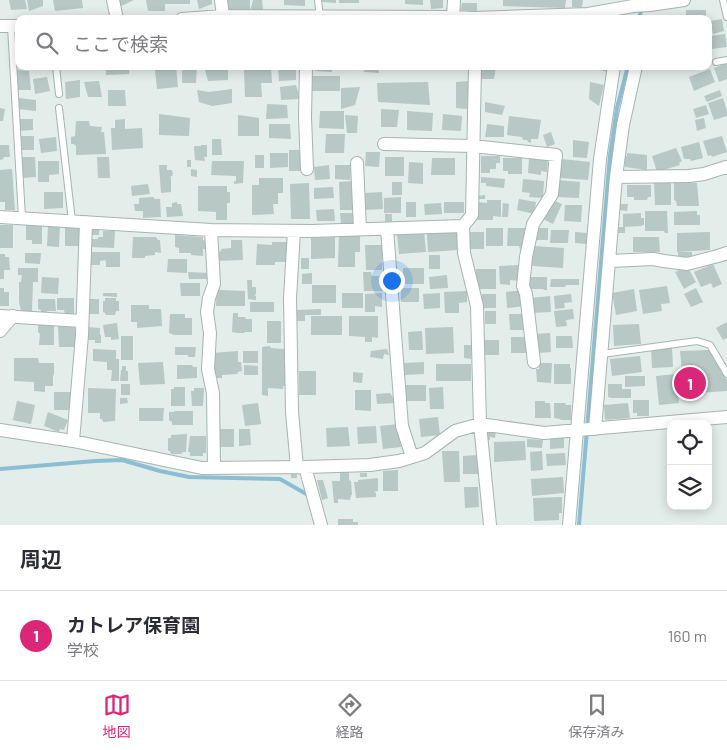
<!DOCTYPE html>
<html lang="ja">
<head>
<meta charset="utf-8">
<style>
  body { margin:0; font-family:Barlow,"Noto Sans JP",sans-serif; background:#f2f2f3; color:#2b2b33 }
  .controls { position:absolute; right:15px; bottom:15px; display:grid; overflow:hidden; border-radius:10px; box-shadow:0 2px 12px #0003 }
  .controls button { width:45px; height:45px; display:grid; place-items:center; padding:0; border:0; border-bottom:1px solid #e1e1e2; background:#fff; color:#2b2b33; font:25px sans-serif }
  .you { position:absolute; left:391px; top:280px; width:18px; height:18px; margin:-12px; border:4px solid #fff; border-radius:50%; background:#1a73e8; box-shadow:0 0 0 8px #1a73e833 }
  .badge { display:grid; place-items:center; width:32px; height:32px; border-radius:50%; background:#db2777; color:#fff; font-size:16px; font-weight:700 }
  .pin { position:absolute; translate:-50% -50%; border:2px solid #fff; box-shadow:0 1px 5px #0006 }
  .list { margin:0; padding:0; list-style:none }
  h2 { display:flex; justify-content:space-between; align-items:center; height:65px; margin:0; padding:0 20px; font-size:21px }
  h2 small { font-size:16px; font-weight:400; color:#7c7c81 }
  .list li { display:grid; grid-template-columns:32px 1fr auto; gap:15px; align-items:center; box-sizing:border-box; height:90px; padding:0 20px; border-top:1px solid #e1e1e2 }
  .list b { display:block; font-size:19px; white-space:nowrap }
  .list p { margin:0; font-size:16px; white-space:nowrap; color:#7c7c81 }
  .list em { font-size:16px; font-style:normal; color:#7c7c81 }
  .icon { flex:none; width:28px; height:28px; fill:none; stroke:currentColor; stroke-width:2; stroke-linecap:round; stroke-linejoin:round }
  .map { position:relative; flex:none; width:727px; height:525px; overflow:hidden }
  .search { position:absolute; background:#fff; box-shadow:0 2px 12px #0003; left:15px; right:15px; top:15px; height:55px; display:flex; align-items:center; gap:12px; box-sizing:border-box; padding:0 18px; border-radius:10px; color:#7c7c81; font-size:19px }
  .sheet { height:155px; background:#fff }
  nav { display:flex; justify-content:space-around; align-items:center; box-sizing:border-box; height:70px; border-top:1px solid #e1e1e2; background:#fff; font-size:14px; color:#7c7c81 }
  nav a { display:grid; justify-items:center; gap:2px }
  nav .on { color:#db2777 }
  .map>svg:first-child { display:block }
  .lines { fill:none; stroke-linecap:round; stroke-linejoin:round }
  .stream { stroke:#8bbdd3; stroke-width:4 }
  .building { fill:#b8c8c4 }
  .service-casing { stroke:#a6b5b2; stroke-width:8 }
  .minor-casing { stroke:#a6b5b2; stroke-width:14 }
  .service { stroke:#fff; stroke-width:6 }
  .minor { stroke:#fff; stroke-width:12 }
</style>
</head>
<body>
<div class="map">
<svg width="727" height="525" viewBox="0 0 727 525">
  <rect width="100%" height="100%" fill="#e3edea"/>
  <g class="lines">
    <path class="stream" d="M639 19 642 7
      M0 469 95 461 122 460 160 471 189 477 280 479 308 495V496
      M579 525 610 156 617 108 628 66"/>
  </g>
  <path class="building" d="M9 0H25L27 9 11 10Z
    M27 0H43V6L29 11Z
    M53 0H82L83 8 55 11Z
    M118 0H134L119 7Z
    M146 0H190V4H165V11H148Z
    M197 0H212V4L199 9Z
    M224 0H250V11L253 0H262L263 10 250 11 225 12Z
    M284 0H305V6L284 5Z
    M322 0H336V3L322 2Z
    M339 0H359V3H339Z
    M405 0H423V5L405 4Z
    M430 0H443V8L431 9Z
    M503 0H566L565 8 503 6Z
    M572 0H583L582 7H572Z
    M462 3H477V11L461 10Z
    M686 10H706V19H686Z
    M722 19 724 31 713 34 710 21Z
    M13 31H19V51H14Z
    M725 34 727 47 712 49 710 36Z
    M727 63V79L719 82 714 68Z
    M78 66H102V69H78Z
    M106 66H129V74L106 75Z
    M172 66H176L178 87 157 89 155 70Z
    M182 66H197L196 83H182Z
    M204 66H228V80L208 81Z
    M257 66H271L272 83H261L262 97H245L244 69Z
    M296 66V80L279 81 278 68Z
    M315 66H332V72L315 71Z
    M363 66H378L379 73 364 72Z
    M481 66H496L494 79H480Z
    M596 66H609L608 72 595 69Z
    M710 69 715 82 694 91 689 77Z
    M16 70 29 71 31 90H17Z
    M312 76H340V91H312Z
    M47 77 50 91 35 94 33 79Z
    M80 80V97L66 99 65 82Z
    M99 81 102 97H88L84 82Z
    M469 81 467 109 456 108V82Z
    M428 82 430 105 378 102 377 83Z
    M590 82 604 85 599 106 589 99Z
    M296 85 300 99 281 100 280 87Z
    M360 87 355 105 341 109V88Z
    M232 89V103L212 106 199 102 197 90 209 92Z
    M108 90H125L126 106H108Z
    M720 90 722 96 707 102 704 96Z
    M18 98 36 100V111L18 109Z
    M723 98 727 111V116L714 120 708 103Z
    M485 102 505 106 502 115 485 112Z
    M267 104 287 105 288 118 266 119Z
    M706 105 709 114 696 118 693 109Z
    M0 108 5 109 3 121H0Z
    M381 109 399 110 397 127H381Z
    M320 111H344V129L319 128Z
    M407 111 433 113 432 131 407 130Z
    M159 114 190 118 189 136 159 135Z
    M443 114 462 116 461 131 442 130Z
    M238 115 259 118V136H238Z
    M345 115 358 116 357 133H347Z
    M509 116 541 120 538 139H531V143L528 142 527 140H523L522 137 507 135Z
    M704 118 706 128 697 131 695 120Z
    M18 119H33V130L18 131Z
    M125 119V129L142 128 143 148 112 150 111 128H115V120Z
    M76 121H89L90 126 102 127 101 132H104L106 154 76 155V146L74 144H71V137L75 136Z
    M269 124H290L291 139 269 138Z
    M487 124 504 126V137H485Z
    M551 132 555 144 547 147 543 135Z
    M326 134H345L344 153H325Z
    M20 136H34V150H20Z
    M722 136 727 152 712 157 711 155 708 156 703 141Z
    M56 137 57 151 41 153 39 139Z
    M212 139H221L222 155H212Z
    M573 140 589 142 587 158 573 157Z
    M699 142 703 158 691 161 690 159H684L681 147Z
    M0 145H9L10 157H4L3 159 0 160Z
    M201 145H207V157H204L205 161 195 160 194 146H201Z
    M676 148 682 161 679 163 680 165 657 172 652 156Z
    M289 150H302L303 171H289Z
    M366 152H380L379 167 365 166Z
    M270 153H288V167L270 168Z
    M627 153 647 155V170L625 167V156H627Z
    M255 155H264V168H255Z
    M481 156H500V163H496V169H490V173H481Z
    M22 157H35L36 177 23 178Z
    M97 157H109L110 178H98Z
    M385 157H404V176H385Z
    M529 157 548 158 547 172 541 171V175L528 173Z
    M432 158H455V175H431Z
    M503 158H522V174H508V171H503Z
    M562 159 590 162 588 180 560 178Z
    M187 160H191V167H187Z
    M38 161H59V174L49 175V182H38Z
    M212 161H244L243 183 234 184V181H236V176L211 175Z
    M409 162 423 163V184L408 183Z
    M159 165H167V170H172L173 175 170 177 171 178V192L161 193Z
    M329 165 330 179 315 180 314 167Z
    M335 165H351L350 180 335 179Z
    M12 169 15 210H5V202H0V170Z
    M191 169 197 170V177L191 176Z
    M481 177 505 179 504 188 486 186V183H481Z
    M259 178H283V193H278V204H273L274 214 252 215V185H259Z
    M523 179 544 181 543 198 529 197 530 193 522 192Z
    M558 180 580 182 579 198 557 197Z
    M353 181 354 210H340L339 182Z
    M392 182H402V195H392Z
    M309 183 310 219H291L290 184Z
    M654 183H671V205H655Z
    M674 183H697L699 206H677L676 201 674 200Z
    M148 184 150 194 132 196 131 186Z
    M627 185H651V197H648L647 200H634V197H627Z
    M198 186H227V192H230V203H227V220H216V212L198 211Z
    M333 187 334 198 314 199V188Z
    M44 192H63V208L44 209Z
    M382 192 383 209 365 210 364 193Z
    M485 195V199H478V196Z
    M153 197 155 199H160L161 217 143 218V211H135L134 204H139V198Z
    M401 197V213H384V198Z
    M519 199 536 202 534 214 517 210Z
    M550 199 562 204 553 224 541 218Z
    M487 200H501V217L493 216V220H478V202L487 203Z
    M177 202V204H181L183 216 167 217 166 207H172V203Z
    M406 202H416V217H406Z
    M444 202H464V213H444Z
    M441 203 442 214 425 215 424 204Z
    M503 203 509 204 508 217H502Z
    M620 204H628L627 211 620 210Z
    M565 205H582L581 222 564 221Z
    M334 209 335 221H317L316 210Z
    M645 211H667L668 233H665L664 231H645Z
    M697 211V215H700V225H674V212Z
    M340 213H356V224H341Z
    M641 213V218H644V225H642V226L623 227V214Z
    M385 214H392V223H385Z
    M26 222H42V244H32V240H26Z
    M65 223H80L81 246H65Z
    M0 225H13V248H0Z
    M48 225H60L59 247 47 246Z
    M616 227H625V233H616Z
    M486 228H503V246H486Z
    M508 228H525V249H520L519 246H507Z
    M535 228H548V240H535Z
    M92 230H99V235H90Z
    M551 230H569L568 243H550Z
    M103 231H115L114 248 90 247V239H98V237H103Z
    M424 231 426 252 399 254 397 234Z
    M457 231 458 250 428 252 427 233Z
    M468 232H484V249H469Z
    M575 232 587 233V244L575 243Z
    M710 232V250L677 252V233Z
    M339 233H360V252H355V267H338Z
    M175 235 203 237V240L206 241V249H203V256L191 255V253H179V248L175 247Z
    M133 237H156L158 240H160L161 253 155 252V255L145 256V258H132Z
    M335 237V258L311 259V238Z
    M633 237H659L660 252H633Z
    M231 240H242L243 260 216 261V252L221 251V249L231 248Z
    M272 242H288V262H275V265H256L257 244 272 245Z
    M365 245H382V270H366Z
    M533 246 564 248 563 268 532 266Z
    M91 252H120V267H106V262L105 260 100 261V265H90L89 257 91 256Z
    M678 252H692V257H678Z
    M25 253H41L40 264 25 263Z
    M0 254H5V257H9L10 270H4V279H0Z
    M429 255H440V269H429Z
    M301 258H309V269H301Z
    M168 259H187V273L167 272Z
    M713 264 722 284 713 288 711 283 701 287 694 272Z
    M519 265 520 281 510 280V285L500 284 499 266Z
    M687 266 696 282 684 289 675 272Z
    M18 268H38V282H33L32 311H21L19 302V282H21L22 275H18Z
    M403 268H424V284H403Z
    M476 269H496V289H476Z
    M188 272 208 273V279H189Z
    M363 272H371L372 276H386L387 291H364Z
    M312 273V284H302V274Z
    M447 275 448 288 430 289 429 277Z
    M42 277 59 278 58 294 41 293Z
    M528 277H547V290H544L543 289H528Z
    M551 279H579V285H566L565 287H550Z
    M217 280H220V290L245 291V306H216Z
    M247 280H252V287H256V294L254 295 256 296V300L248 299Z
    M180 283H200V296H181Z
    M312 285H336V303H312Z
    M667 286 670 303 661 304 662 311 643 314 639 290Z
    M0 288H4V292H9V306H0Z
    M401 288H419V302H401Z
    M696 288 703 302 691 307 684 294Z
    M634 289 637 311 616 315 612 293Z
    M524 290 525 306 507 308 506 292Z
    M467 291V302L459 303V313H445L444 292Z
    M103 293H117V297L103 296Z
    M342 293H363V308H342Z
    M382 293V307L375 306V312H365V294Z
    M440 293V308L424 309 423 294Z
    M482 294H496V308H482Z
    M571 294 572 302 564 303 565 308 555 309 554 296Z
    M550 296 551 312 532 313 531 298Z
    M57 298H74V314H65L64 310H57Z
    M105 298H116V301H119V311H116L115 315H106L105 313 103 312V301H105Z
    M38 299H55L56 311H47L46 313H41V310L38 309Z
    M88 299H99V314H89V307L87 306Z
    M250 302H274V312H250Z
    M131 305H149V309H161L162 326 137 328V322H131Z
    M321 309V315H305V321H297V310Z
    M573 309 574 319 566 320 567 326 556 327 554 311Z
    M485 311H496V324H485Z
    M233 313H238V317H245L246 319H252V332H245L244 333H238L232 332Z
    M170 314H185V318H192V335H174L169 333Z
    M509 314H526L527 330H510Z
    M311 316H342V335H311Z
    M349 316H378V338L372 337V342H365V337L349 336Z
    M267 321H281V343H267Z
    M727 322V338L723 340 716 328Z
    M117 323 119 339 111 340V337H105L103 325Z
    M639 324 641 344 614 346 613 325Z
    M38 325H54V345H39L40 334 38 332Z
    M58 326H75V347H59Z
    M87 327 100 328V335H101V343H95V340H88Z
    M453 327 454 353 426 354 425 328Z
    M422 331 423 350H409L408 332Z
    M550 333 551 352 537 353 535 334Z
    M121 336H133V360H121Z
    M556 336H572L573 348H556Z
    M511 337H529V353H511Z
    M484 340H499V355H484Z
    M464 345H472L471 359 464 358Z
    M270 346 271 348 284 349V364L286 365V386H283V389L269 388 267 389 268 390V396L262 395V347Z
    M175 347H196L195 357H188V355H175Z
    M672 348 673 367 652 368 651 349Z
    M93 349 116 350V359H119V381H111L112 370H107V362L93 361Z
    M387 349 389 355 384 354 383 359 370 357 371 351Z
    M709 350 727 380V391L684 394 680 351Z
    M238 351V362H241L242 371 238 372 237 374 222 375V378H217L216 376 213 375 212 353Z
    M243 351H258V363H243Z
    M640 356 642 372 612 376 610 359Z
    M14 358H38L39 363H54V374L53 376V386H45V392L34 391V382L14 381Z
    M163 362 165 384 140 385 138 363Z
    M424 362V374L404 375V363Z
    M539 363H552L551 383 537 382 536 369H539Z
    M436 364H471V381H436Z
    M554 364H570V368H571V384H554Z
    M177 365H192L193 367H197V378L177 379Z
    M244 365 258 366V375H244Z
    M122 366H126V371H128V381H120L121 370H122Z
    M299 371H316V395H299Z
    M353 372 363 373 362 383 353 382Z
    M676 374 679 403 659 405 656 376Z
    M625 376H645V386L625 387Z
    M121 384H130V395H121Z
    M608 384H622V389H631V398H611L608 397Z
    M404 385H426V401H404Z
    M174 387H185V406H171V389H174Z
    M443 387 444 409H430L429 388Z
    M88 388 116 389 115 421 103 422 102 419H100V413H88Z
    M194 388H204L203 406H192L191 391H194Z
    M355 390H371V411L355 410Z
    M54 392H70V410H54Z
    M390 393 397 403 377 404 376 394Z
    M120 398H127L128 403 120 404Z
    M633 400H649V416H637V413H633Z
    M17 401 35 405 31 424 13 420Z
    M535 401H545V403H550L551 418H535Z
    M258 403 261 424 245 426 242 405Z
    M554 403H565L566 405H571V420H561L560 419 554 418Z
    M628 403 630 418 605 420 604 405Z
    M139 408H164L163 421H139Z
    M175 411H193V425H172V422L169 420V412H174Z
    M48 412 68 420 64 430 60 429 59 432 44 426Z
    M438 417 440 435 421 437 419 419Z
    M398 424 401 447 383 449 380 426Z
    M376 426 377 443 358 444 357 427Z
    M348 427 350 446 327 447 326 428Z
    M487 428 496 430 495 438 490 437V440L485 439Z
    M219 429H234V447H219Z
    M239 429H250L251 445 239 446Z
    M187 434 186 452H183L181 454H171L170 451H168V438H171V435Z
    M564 435V448L550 449V436Z
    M190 436H206V453H203V456H190V452H188Z
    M527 439 543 440 542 448 527 447Z
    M525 441 526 460 494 462V442Z
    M442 451H459L460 482H444Z
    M542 451 543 470 531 471 530 452Z
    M565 453 566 465 547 466 546 454Z
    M478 455 479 474H463V456Z
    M398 470V491H383V471Z
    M291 472H297V478H291Z
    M340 472H349V480L351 481 352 495H351L350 500 338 499V503H334L332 481H340Z
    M360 473H367V477H360Z
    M563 477 564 493 532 496 531 479Z
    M378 478V491L374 492 376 493V497L356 498 354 482H358V480Z
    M317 480H323L328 498 322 500Z
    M464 487H478L479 507 465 508Z
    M562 497V513H559V520L534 521 533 498Z
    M338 519H353V522H358V525H338Z"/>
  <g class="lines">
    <defs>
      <path id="service" d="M318 0 320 17
        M723 0 727 17
        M11 26 22 218
        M716 62 727 60
        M56 66 59 94
        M59 108 72 221
        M602 354 697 341 710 345 727 374"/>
      <path id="minor" d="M113 0 117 19
        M221 0 223 16
        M453 17 454 0
        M182 19 223 16 453 17 475 18 588 14 633 6 650 5 684 0
        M0 26H19
        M306 66 305 117 307 169
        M475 66 472 215 463 226 464 253 477 306 480 424 490 525
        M384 144 473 146 556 155 552 194 533 224 526 257 523 286 526 294 534 362
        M357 163 360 229
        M616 177 689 176 704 174 726 167 727 168
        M0 217 211 230 312 231 463 226
        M387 229 402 426 412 457
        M211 230 214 284 209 298 207 312 210 333 208 369 213 393 214 468
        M294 231 290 298 292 412 297 467
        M610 261 653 259 664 261 687 264 718 256 727 253
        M0 316 82 321
        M0 331 13 316
        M595 429 616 177 623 125 636 66
        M0 430 73 441 202 468 305 467 370 465 399 461 425 453 455 431 480 424 544 433 727 417
        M73 441 82 335 86 222
        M305 467 321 525
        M569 525 600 159 614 66"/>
    </defs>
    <use href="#service" class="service-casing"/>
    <use href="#minor" class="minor-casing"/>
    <use href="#service" class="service"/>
    <use href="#minor" class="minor"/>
  </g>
</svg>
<div class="controls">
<button><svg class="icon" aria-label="locate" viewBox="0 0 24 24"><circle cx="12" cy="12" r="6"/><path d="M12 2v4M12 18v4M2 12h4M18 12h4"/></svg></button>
<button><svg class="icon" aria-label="layers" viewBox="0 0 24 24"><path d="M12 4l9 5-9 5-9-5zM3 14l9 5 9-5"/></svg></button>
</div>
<div class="you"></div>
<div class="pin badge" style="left:690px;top:383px">1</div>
<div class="search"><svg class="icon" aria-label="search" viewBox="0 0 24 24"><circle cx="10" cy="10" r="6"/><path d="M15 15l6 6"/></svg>ここで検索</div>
</div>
<section class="sheet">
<h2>周辺<small></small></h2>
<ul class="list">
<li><span class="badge">1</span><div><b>カトレア保育園</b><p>学校</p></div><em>160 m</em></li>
</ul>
</section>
<nav>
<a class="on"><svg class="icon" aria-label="map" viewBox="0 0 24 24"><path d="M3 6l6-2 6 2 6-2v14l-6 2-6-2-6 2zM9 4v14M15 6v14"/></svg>地図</a>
<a><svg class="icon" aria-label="directions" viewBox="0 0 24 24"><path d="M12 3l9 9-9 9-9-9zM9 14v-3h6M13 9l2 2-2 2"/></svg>経路</a>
<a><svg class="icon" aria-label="saved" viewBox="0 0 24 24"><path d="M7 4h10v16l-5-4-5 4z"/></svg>保存済み</a>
</nav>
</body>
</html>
